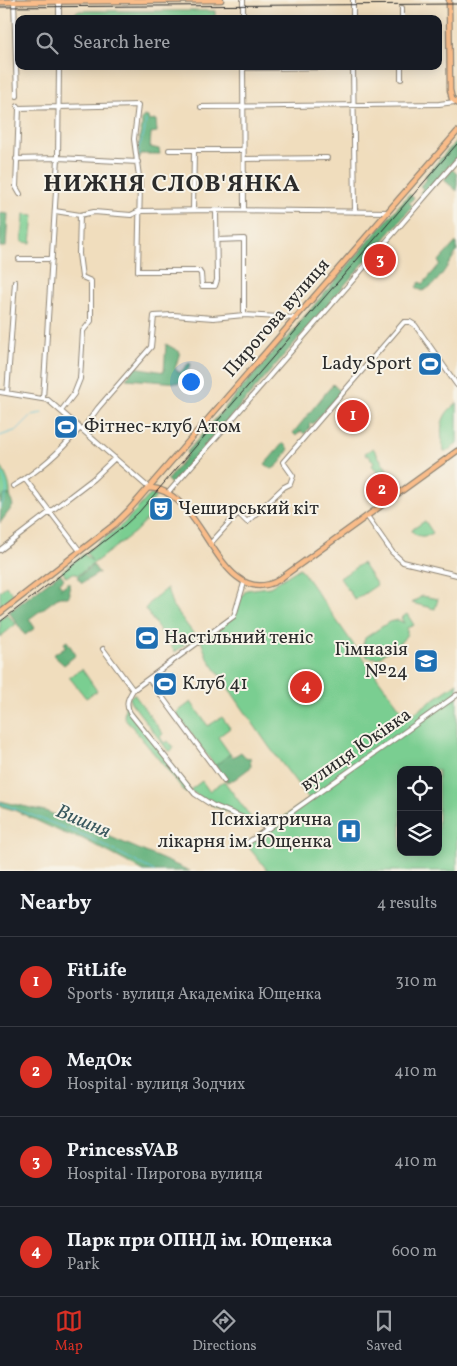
<!DOCTYPE html>
<html lang="en">
<head>
<meta charset="utf-8">
<style>
  body { margin:0; font-family:Vollkorn,serif; background:#20242c; color:#f1f3f6 }
  .controls { position:absolute; right:15px; bottom:15px; display:grid; overflow:hidden; border-radius:10px; box-shadow:0 2px 12px #0003 }
  .controls button { width:45px; height:45px; display:grid; place-items:center; padding:0; border:0; border-bottom:1px solid #363941; background:#171b24; color:#f1f3f6; font:25px sans-serif }
  .you { position:absolute; left:190px; top:381px; width:18px; height:18px; margin:-12px; border:4px solid #fff; border-radius:50%; background:#1a73e8; box-shadow:0 0 0 8px #1a73e833 }
  .badge { display:grid; place-items:center; width:32px; height:32px; border-radius:50%; background:#d93025; color:#fff; font-size:16px; font-weight:700 }
  .pin { position:absolute; translate:-50% -50%; border:2px solid #fff; box-shadow:0 1px 5px #0006 }
  .list { margin:0; padding:0; list-style:none }
  h2 { display:flex; justify-content:space-between; align-items:center; height:65px; margin:0; padding:0 20px; font-size:21px }
  h2 small { font-size:16px; font-weight:400; color:#9ea1a6 }
  .list li { display:grid; grid-template-columns:32px 1fr auto; gap:15px; align-items:center; box-sizing:border-box; height:90px; padding:0 20px; border-top:1px solid #363941 }
  .list b { display:block; font-size:19px; white-space:nowrap }
  .list p { margin:0; font-size:16px; white-space:nowrap; color:#9ea1a6 }
  .list em { font-size:16px; font-style:normal; color:#9ea1a6 }
  .icon { flex:none; width:28px; height:28px; fill:none; stroke:currentColor; stroke-width:2; stroke-linecap:round; stroke-linejoin:round }
  .map { position:relative; flex:none; width:457px; height:871px; overflow:hidden }
  .search { position:absolute; background:#171b24; box-shadow:0 2px 12px #0003; left:15px; right:15px; top:15px; height:55px; display:flex; align-items:center; gap:12px; box-sizing:border-box; padding:0 18px; border-radius:10px; color:#9ea1a6; font-size:19px }
  .sheet { height:425px; background:#171b24 }
  nav { display:flex; justify-content:space-around; align-items:center; box-sizing:border-box; height:70px; border-top:1px solid #363941; background:#171b24; font-size:14px; color:#9ea1a6 }
  nav a { display:grid; justify-items:center; gap:2px }
  nav .on { color:#d93025 }
  .map>svg:first-child { display:block }
  .green { fill:#7ace91; stroke:#527c5e; fill-rule:evenodd }
  .forest { fill:#63b17b; stroke:#476e53 }
  .lines { fill:none; stroke-linecap:round; stroke-linejoin:round }
  .stream { stroke:#5ac2d6; stroke-width:1 }
  .minor-casing { stroke:#8e8474; stroke-width:6 }
  .major-casing { stroke:#8e8474; stroke-width:7 }
  .minor { stroke:#fff; stroke-width:4 }
  .major { stroke:#f9bc89; stroke-width:4.5 }
  .tram { stroke:#2b2b2b; stroke-width:1 }
  .labels { text-anchor:middle; dominant-baseline:central; stroke-width:4; stroke-linejoin:round; paint-order:stroke }
  .street-label { font-size:19px; fill:#2b2b2b; stroke:#f7f3e8 }
  .poi-label { font-size:19px; fill:#2b2b2b; stroke:#f7f3e8; text-anchor:start }
  .water-label { font-size:20px; font-style:italic; fill:#39585e; stroke:#f7f3e8 }
  .district-label { font-size:24px; font-weight:bold; letter-spacing:1px; fill:#2b2b2b; stroke:#f7f3e8 }
</style>
</head>
<body>
<div class="map">
<svg width="457" height="871" viewBox="0 0 457 871">
  <rect width="100%" height="100%" fill="#f7f3e8"/>
  <filter id="ink" filterUnits="userSpaceOnUse"><feTurbulence type="fractalNoise" baseFrequency=".02" numOctaves="2"/><feDisplacementMap in="SourceGraphic" scale="10" xChannelSelector="R" yChannelSelector="G"/><feConvolveMatrix kernelMatrix="1 2 1 2 8 2 1 2 1" color-interpolation-filters="sRGB"/></filter>
  <filter id="wash" filterUnits="userSpaceOnUse"><feTurbulence type="fractalNoise" baseFrequency=".0096" numOctaves="4" result="noise"/><feDisplacementMap in="SourceGraphic" scale="20" xChannelSelector="R" yChannelSelector="G"/><feGaussianBlur stdDeviation="1.12" result="paint"/><feColorMatrix in="noise" values="0 0 0 0 0 0 0 0 0 0 0 0 0 0 0 0 0 1.4 0 .05"/><feComposite in="paint" operator="in"/></filter>
  <g filter="url(#wash)">
    <rect width="100%" height="100%" fill="#f0ddbd"/>
    <path class="green" d="M77 11H215V19H65L69 18V14H75Z
      M24 214 34 215 31 243 22 242Z
      M457 403V444L446 452 444 451C441 436 438 420 451 408 453 406 455 405 457 403Z
      M373 448 388 471 380 476 372 465 374 463 368 455 366 456 365 453Z
      M0 464C5 474 11 483 10 495H5L0 503Z
      M153 494 156 497 146 508 152 514 135 532 78 575 73 573 66 577 62 571 84 554 92 561 86 552 123 524 149 496Z
      M425 521 433 533C426 537 417 538 412 531L413 529Z
      M362 563 377 585 355 600 340 578Z
      M300 568 353 644 407 718 457 683V871H268L246 844 309 799 270 748 207 657 201 641 234 616 241 598 246 590 270 587ZM401 770H438V852H401Z
      M6 586 15 596 0 607V591Z
      M167 588 172 605 196 637 175 652 145 609 153 599Z
      M422 596 438 599 435 609 412 603Z
      M7 614 16 624 0 637V619Z
      M407 614 414 625 407 628V634L402 641 378 658 367 657 362 649 365 638 389 622 398 620 404 623 401 618Z
      M82 669 97 691 86 698 69 677Z
      M134 694 163 734 160 737 164 743 168 741 174 748 169 752 130 701V697Z
      M127 701V707L190 790 202 781 209 791 224 781 256 824 212 805 190 790 186 793 124 717 125 707Z
      M191 702 208 726 222 717 230 728 218 737 230 754 215 766 176 713Z"/>
    <path class="forest" d="M144 116 148 117 149 121 156 120 157 132 151 133 150 147 159 149 160 154H141L139 159 138 147 140 139 139 138 142 126 141 119Z
      M457 140V157L423 196 420 193 423 189 420 186 427 178 425 176Z
      M452 169 457 174V191L444 180Z
      M409 194 414 198 409 203 413 206 172 485 167 480 188 454 186 453 284 339 286 340 298 326 297 325Z
      M0 213 8 214 6 247H0Z
      M456 242 457 252C447 265 438 286 422 291L416 287 420 282 423 284 440 264 438 262Z
      M166 344 180 352 175 369 180 373 189 363 191 364 179 383 126 379 135 367 164 372Z
      M333 384 341 392 313 424 311 423 309 425 310 427 305 434 301 431 296 436 293 433Z
      M283 443 289 449C284 456 280 466 272 469L265 464Z
      M5 495H10L13 506 0 523 1 498Z
      M93 565 99 573 82 583 77 577Z
      M60 573 64 579 59 583 62 587 60 589 69 582 70 594 68 597H59L29 619 35 628 25 635 9 612Z
      M67 641 76 655 64 665 53 655 66 646 64 643Z
      M241 752 247 759 250 757 251 767 235 779 227 782 215 766 230 754 233 757Z
      M0 801 45 811 80 824 190 871H144L81 838 63 833 14 810 0 806Z"/>
    <g class="lines">
      <path class="stream" d="M139 156V147L144 134 146 120
        M0 436 17 430 32 415 42 413
        M0 470C8 485 10 493 0 507
        M0 803 86 836 154 871"/>
    </g>
  </g>
  <g filter="url(#ink)">
    <g class="lines">
      <defs>
        <path id="minor" d="M14 0 17 96
          M59 19V0
          M243 19V0
          M353 19V0
          M402 19V8
          M243 66 244 210
          M353 66 355 212
          M243 68 353 67
          M401 79V66
          M18 106 19 108 138 105 134 139 140 184 138 271H199L201 274 202 286H215L217 280 216 210
          M201 107 439 104 455 102
          M19 108 16 187 20 194
          M169 150H243
          M16 159 58 158 138 162
          M244 159 327 158
          M193 210 194 150
          M55 211 80 215 94 212 131 215 139 211 216 210 388 212
          M217 240 244 239V315
          M19 259H52
          M0 392 48 400 149 488
          M7 393 15 282
          M43 399 58 158 59 66
          M61 411 74 394 80 379 83 331 91 321V281L82 277 79 254 80 215
          M82 430 98 408 151 347 154 316 173 315 213 318 244 315 297 318
          M25 479 80 551
          M13 486C39 471 61 451 80 428
          M168 493 457 160
          M367 516 392 552 403 562 457 575
          M210 544 238 513 247 522 284 487 290 484 293 476 283 462 404 322H410L415 325 457 385
          M0 550 93 479 115 458
          M244 583 234 616 133 690C128 698 125 704 130 713L195 794 212 805 268 828
          M103 649 133 690
          M149 679 224 781
          M246 844 457 695"/>
        <path id="major" d="M449 0 450 90 452 99 457 103
          M0 2 221 0
          M149 488C204 488 218 611 277 581L457 451
          M0 613 115 524 129 510 457 132"/>
      </defs>
      <use href="#minor" class="minor-casing"/>
      <use href="#major" class="major-casing"/>
      <use href="#minor" class="minor"/>
      <use href="#major" class="major"/>
      <path class="tram" d="M0 7 457 4
        M0 622 125 525 139 512 457 144"/>
    </g>
  </g>
  <defs>
    <symbol id="stadium-square" viewBox="-11 -11 22 22"><rect x="-9" y="-9" width="18" height="18" rx="4" fill="#1f6fb2" stroke="#f7f3e8"/><path d="M0-5a6.5 5 0 1 0 0 10a6.5 5 0 1 0 0-10ZM-3.5-1.8h7v3.6h-7Z" fill="#fff"/></symbol>
    <symbol id="theatre-square" viewBox="-11 -11 22 22"><rect x="-9" y="-9" width="18" height="18" rx="4" fill="#1f6fb2" stroke="#f7f3e8"/><path d="M-5-5.5Q0-4 5-5.5V0Q5 5 0 6Q-5 5-5 0ZM-3.3-2.5H-1v1.5H-3.3ZM1-2.5H3.3v1.5H1ZM-2.8 1Q0 5.5 2.8 1Z" fill="#fff"/></symbol>
    <symbol id="school-square" viewBox="-11 -11 22 22"><rect x="-9" y="-9" width="18" height="18" rx="4" fill="#1f6fb2" stroke="#f7f3e8"/><path d="M0-5L7-2L0 1L-7-2ZM-4 1L0 2.5L4 1V4Q0 6-4 4Z" fill="#fff"/></symbol>
    <symbol id="hospital-square" viewBox="-11 -11 22 22"><rect x="-9" y="-9" width="18" height="18" rx="4" fill="#1f6fb2" stroke="#f7f3e8"/><path d="M-5-5h3v3.5h4V-5h3V5h-3V1.5h-4V5h-3Z" fill="#fff"/></symbol>
  </defs>
  <g fill-rule="evenodd">
    <use href="#stadium-square" x="416" y="350" width="28" height="28"/>
    <use href="#stadium-square" x="52" y="413" width="28" height="28"/>
    <use href="#theatre-square" x="147" y="495" width="28" height="28"/>
    <use href="#stadium-square" x="133" y="624" width="28" height="28"/>
    <use href="#school-square" x="412" y="647" width="28" height="28"/>
    <use href="#stadium-square" x="151" y="670" width="28" height="28"/>
    <use href="#hospital-square" x="335" y="817" width="28" height="28"/>
  </g>
  <g class="labels">
    <g class="street-label">
      <text transform="translate(277 318) rotate(-49)">Пирогова вулиця</text>
      <text transform="translate(356 750) rotate(-35)">вулиця Юківка</text>
    </g>
    <g class="poi-label">
      <text x="412" y="364" text-anchor="end">Lady Sport</text>
      <text x="84" y="427">Фітнес-клуб Атом</text>
      <text x="178" y="509">Чеширський кіт</text>
      <text x="164" y="638">Настільний теніс</text>
      <text x="408" y="650" text-anchor="end">Гімназія<tspan x="408" dy="22">№24</tspan></text>
      <text x="182" y="684">Клуб 41</text>
      <text x="332" y="820" text-anchor="end">Психіатрична<tspan x="332" dy="22">лікарня ім. Ющенка</tspan></text>
    </g>
    <g class="water-label">
      <text transform="translate(83 822) rotate(23)">Вишня</text>
    </g>
    <g class="district-label">
      <text x="172" y="185">НИЖНЯ СЛОВ'ЯНКА</text>
    </g>
  </g>
</svg>
<div class="controls">
<button><svg class="icon" aria-label="locate" viewBox="0 0 24 24"><circle cx="12" cy="12" r="6"/><path d="M12 2v4M12 18v4M2 12h4M18 12h4"/></svg></button>
<button><svg class="icon" aria-label="layers" viewBox="0 0 24 24"><path d="M12 4l9 5-9 5-9-5zM3 14l9 5 9-5"/></svg></button>
</div>
<div class="you"></div>
<div class="pin badge" style="left:353px;top:416px">1</div>
<div class="pin badge" style="left:382px;top:490px">2</div>
<div class="pin badge" style="left:380px;top:260px">3</div>
<div class="pin badge" style="left:306px;top:687px">4</div>
<div class="search"><svg class="icon" aria-label="search" viewBox="0 0 24 24"><circle cx="10" cy="10" r="6"/><path d="M15 15l6 6"/></svg>Search here</div>
</div>
<section class="sheet">
<h2>Nearby<small>4 results</small></h2>
<ul class="list">
<li><span class="badge">1</span><div><b>FitLife</b><p>Sports · вулиця Академіка Ющенка</p></div><em>310 m</em></li>
<li><span class="badge">2</span><div><b>МедОк</b><p>Hospital · вулиця Зодчих</p></div><em>410 m</em></li>
<li><span class="badge">3</span><div><b>PrincessVAB</b><p>Hospital · Пирогова вулиця</p></div><em>410 m</em></li>
<li><span class="badge">4</span><div><b>Парк при ОПНД ім. Ющенка</b><p>Park</p></div><em>600 m</em></li>
</ul>
</section>
<nav>
<a class="on"><svg class="icon" aria-label="map" viewBox="0 0 24 24"><path d="M3 6l6-2 6 2 6-2v14l-6 2-6-2-6 2zM9 4v14M15 6v14"/></svg>Map</a>
<a><svg class="icon" aria-label="directions" viewBox="0 0 24 24"><path d="M12 3l9 9-9 9-9-9zM9 14v-3h6M13 9l2 2-2 2"/></svg>Directions</a>
<a><svg class="icon" aria-label="saved" viewBox="0 0 24 24"><path d="M7 4h10v16l-5-4-5 4z"/></svg>Saved</a>
</nav>
</body>
</html>
